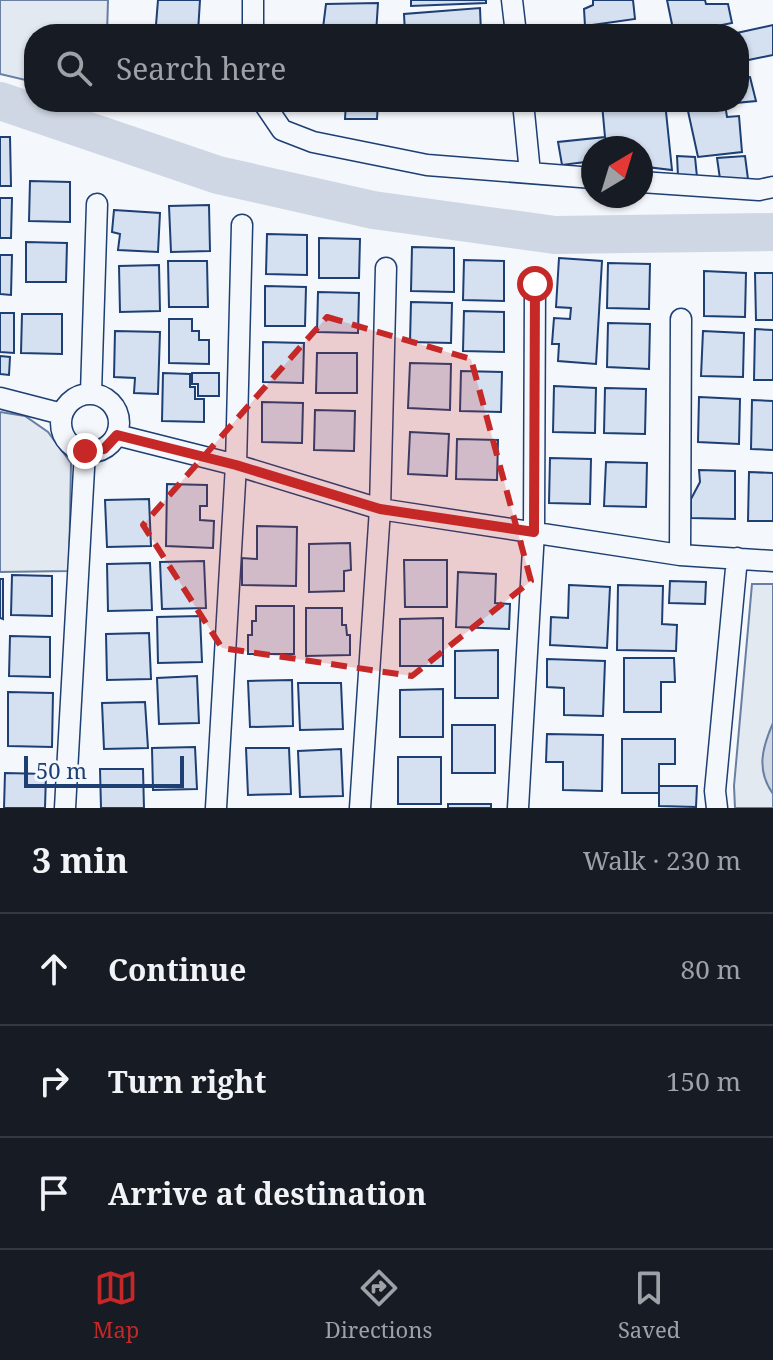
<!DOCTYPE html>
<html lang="en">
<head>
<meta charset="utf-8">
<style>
  body { margin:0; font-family:"Noto Serif",serif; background:#242831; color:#f1f3f6 }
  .compass { position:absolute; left:581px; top:136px; width:72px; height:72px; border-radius:50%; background:#171b24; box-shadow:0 2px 6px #0004; rotate:38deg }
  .scale { position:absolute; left:24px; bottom:20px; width:160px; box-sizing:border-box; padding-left:8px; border:4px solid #1d3f73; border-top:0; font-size:22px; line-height:28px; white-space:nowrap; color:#1d3f73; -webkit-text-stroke:6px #f4f7fb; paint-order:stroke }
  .stop { position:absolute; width:24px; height:24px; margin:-18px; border:6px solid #c62828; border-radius:50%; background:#fff }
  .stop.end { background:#c62828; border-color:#fff; box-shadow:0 2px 8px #0008 }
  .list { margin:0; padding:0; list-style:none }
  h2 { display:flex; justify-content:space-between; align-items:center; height:104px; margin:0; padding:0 32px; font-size:34px }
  h2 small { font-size:26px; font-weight:400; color:#9ea1a6 }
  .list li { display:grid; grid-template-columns:52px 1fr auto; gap:24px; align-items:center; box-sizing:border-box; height:112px; padding:0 32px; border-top:2px solid #363941 }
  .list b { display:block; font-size:30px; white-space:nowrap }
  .list em { font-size:26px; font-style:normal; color:#9ea1a6 }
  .icon { flex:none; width:44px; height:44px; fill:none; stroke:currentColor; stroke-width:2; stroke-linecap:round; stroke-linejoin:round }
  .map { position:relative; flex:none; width:773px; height:808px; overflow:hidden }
  .search { position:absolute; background:#171b24; box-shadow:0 2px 6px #0004; left:24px; right:24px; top:24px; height:88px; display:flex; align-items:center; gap:20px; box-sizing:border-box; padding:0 28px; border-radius:32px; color:#9ea1a6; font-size:30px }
  .sheet { height:440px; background:#171b24 }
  nav { display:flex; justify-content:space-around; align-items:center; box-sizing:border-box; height:112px; border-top:2px solid #363941; background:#171b24; font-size:22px; color:#9ea1a6 }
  nav a { display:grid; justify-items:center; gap:4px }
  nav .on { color:#c62828 }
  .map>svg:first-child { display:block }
  .green { fill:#e3e9f0; stroke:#687fa3; stroke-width:2 }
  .water { fill:#cfd7e4; stroke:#687fa3; stroke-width:2 }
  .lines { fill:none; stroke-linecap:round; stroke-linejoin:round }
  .river { stroke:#cfd7e4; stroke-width:38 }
  .building { fill:#d5e0f0; stroke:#1d3f73; stroke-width:2 }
  .minor-casing { stroke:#1d3f73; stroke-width:23 }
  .minor { stroke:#f4f7fb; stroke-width:20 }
  .route { stroke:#c62828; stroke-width:10 }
  .marked { fill:#c62828; fill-opacity:0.2; stroke:#c62828; stroke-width:6; stroke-dasharray:16 10; stroke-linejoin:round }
</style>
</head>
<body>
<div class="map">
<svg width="773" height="808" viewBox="0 0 773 808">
  <rect width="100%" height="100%" fill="#f4f7fb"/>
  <path class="green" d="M0 0H108L107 34H34V82L0 74Z
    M0 412 25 416 48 432 71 463 69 571 0 572Z
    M752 584H773V808H735L734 786Z"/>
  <path class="water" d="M773 723V794C756 770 762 748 773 723Z"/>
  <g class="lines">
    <path class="river" d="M0 101 218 175 373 210 555 235 773 232"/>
  </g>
  <path class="building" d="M158 0H200L198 32 156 25Z
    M411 0H486V3L411 6Z
    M593 0H633L635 19 585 26 584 9 593 5Z
    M667 0H705L706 4H728L732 23 717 26 720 34H674Z
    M378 3 376 34H332V26L323 28 326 4Z
    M480 8 481 34H405L404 14Z
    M773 25V55L739 62V34H732Z
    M646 30 647 34 594 33Z
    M750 77 756 101 725 104 727 117 739 116 742 152 698 157 686 102H739V78Z
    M346 102H378L377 119H345Z
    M407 102H485V107L407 109Z
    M629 102H665L672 170 647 167 645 155 641 156V148H593V161L562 165 558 142 605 137 602 104Z
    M0 137H10L11 186H0Z
    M677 156 695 157 697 177 678 176Z
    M745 156 748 179H720L717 158Z
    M30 181 70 182V222L29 221Z
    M0 198H12L11 238H0Z
    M209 205 210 251 171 252 169 206Z
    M114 210 160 213 158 252 118 250 120 234 112 232Z
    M267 234 307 235V275L266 274Z
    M319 238 360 239 359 278H319Z
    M26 242 67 243 66 282H26Z
    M412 247 454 248V292L411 291Z
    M0 255H12L11 295 0 294Z
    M559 258 602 261 596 364 558 361 559 344H552L554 318 570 319 571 308 556 307Z
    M464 260 504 261V301L463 300Z
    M168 261H207L208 307H169Z
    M608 263 650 264 649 309 607 308Z
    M159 265 160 311 120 312 119 266Z
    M704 271 746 273 745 317 704 316Z
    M755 273H773V320H756Z
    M265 286 306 287 305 326H265Z
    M318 292 359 293 358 333 317 332Z
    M411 302 452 303 451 343 410 342Z
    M464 311 504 312V352L463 351Z
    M0 313H14V353L0 352Z
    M22 314H62V354L21 353Z
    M169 319H192V331H199V340H209V364L169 363Z
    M608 323 650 324 649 369 607 367Z
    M755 329 773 330V380H754Z
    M115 331 160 332 158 394 134 393 135 378 114 377Z
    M703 331 744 333 743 377 701 376Z
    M263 342 304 343 303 383 263 382Z
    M317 353H357V393H316Z
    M0 356 10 357 9 375 0 374Z
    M410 363 451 364 450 410 408 408Z
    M461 371 502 372 501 412 460 411Z
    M163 373 190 374V387H195V399H204V422L162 421Z
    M192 373H219V396H198V384H192Z
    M554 386 596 388 595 433 553 432Z
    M605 388 646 389 645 434 604 433Z
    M699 397 740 399 739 444 698 442Z
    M752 400 773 401V450L751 449Z
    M262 402 303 403 302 443 262 442Z
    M315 410 355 411 354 451 314 450Z
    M410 432 449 434 447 476 408 474Z
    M457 439 498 440 497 480 456 479Z
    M550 458 591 459 590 504 549 503Z
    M606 462 647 463 646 507 604 506Z
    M699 470 735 471V519L691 518V499L700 482Z
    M749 472 773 473V521H748Z
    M167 484 207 485V506H200V520L214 521 213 548 166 546Z
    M149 499 151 546 107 547 105 500Z
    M257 526 297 527 296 586 242 585V558L257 559Z
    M350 543 351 570 344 571V591L309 592V544Z
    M404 560H447V607H405Z
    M204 561 206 608 162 609 160 562Z
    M150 563 152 610 108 611 107 564Z
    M458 572 496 574 495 603 510 604 509 629 456 627Z
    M12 575 52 576V616L11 615Z
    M0 579H3V619L0 618Z
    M670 581 706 582 705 604 669 603Z
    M569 585 610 587 607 648 550 645 551 617 568 618Z
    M618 585 663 586 662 624 677 625 676 651 617 650Z
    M256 606H294V654H248V635H252V621H256Z
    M306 608H342V625H346L347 635H350V655L306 656Z
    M200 616 202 662 158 663 157 617Z
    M443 618V666H400V619Z
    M149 633 151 679 107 680 106 634Z
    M10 636 50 637V677L9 676Z
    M498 650V698H455V651Z
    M624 658H674L675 682H661V712H624Z
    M547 659 605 661 603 716 564 715V688L547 687Z
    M197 676 199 723 159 724 157 678Z
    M292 680 293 726 250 727 248 681Z
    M298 683H341L343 729 300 730Z
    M443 689V737H400V690Z
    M8 692 53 693 52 747 8 746Z
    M145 702 148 748 104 749 102 703Z
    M452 725H495V773H452Z
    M547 734 603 735 602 791 563 790V762H546Z
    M622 739H675V764H659V793H622Z
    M195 747 197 789 153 790 152 748Z
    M246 748H289L291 794 248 795Z
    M341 749 343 796 300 797 298 751Z
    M398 757H441V804H398Z
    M100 769H143L144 808H101Z
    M5 773 46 774 45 808H4Z
    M659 786H697L696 807 659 806Z
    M448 804H491V808H448Z"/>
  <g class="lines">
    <defs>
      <path id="minor" d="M253 0V34
        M512 0 516 34
        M263 102 282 130 313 142 427 165 593 178
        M523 102 530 173
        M641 182 759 190 773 187
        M91 393 97 204
        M61 423a29 29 0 1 1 58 0a29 29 0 1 1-58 0Z
        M0 398 62 414
        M117 435 236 465 380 509 680 555 773 561
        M680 555 681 319
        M65 808 85 451
        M216 808 236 465 242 225
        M360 808 380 509 386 268
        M518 808 534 532 535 284
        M717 808 715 791 737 558"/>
    </defs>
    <use href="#minor" class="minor-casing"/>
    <use href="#minor" class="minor"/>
  </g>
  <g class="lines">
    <path class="route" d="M85 451 104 449 117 435 236 465 380 509 534 532 535 284"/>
  </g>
  <path class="marked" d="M327 317 471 359 531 581 412 676 222 648 143 525Z"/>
</svg>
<svg class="compass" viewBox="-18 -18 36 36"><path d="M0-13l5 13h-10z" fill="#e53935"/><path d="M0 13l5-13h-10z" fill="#9ea1a6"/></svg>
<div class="scale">50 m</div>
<div class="stop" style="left:535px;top:284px"></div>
<div class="stop end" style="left:85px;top:451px"></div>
<div class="search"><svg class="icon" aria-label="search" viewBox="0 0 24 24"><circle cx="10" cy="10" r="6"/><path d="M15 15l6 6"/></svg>Search here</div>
</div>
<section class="sheet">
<h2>3 min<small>Walk · 230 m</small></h2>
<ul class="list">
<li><svg class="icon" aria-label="ahead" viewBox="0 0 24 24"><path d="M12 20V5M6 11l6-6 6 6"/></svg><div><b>Continue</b></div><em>80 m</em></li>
<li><svg class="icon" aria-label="right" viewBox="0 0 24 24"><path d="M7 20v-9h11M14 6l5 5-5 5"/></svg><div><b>Turn right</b></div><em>150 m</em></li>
<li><svg class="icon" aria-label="arrive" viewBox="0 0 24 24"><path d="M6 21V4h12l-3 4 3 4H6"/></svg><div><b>Arrive at destination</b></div></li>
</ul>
</section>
<nav>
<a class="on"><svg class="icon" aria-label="map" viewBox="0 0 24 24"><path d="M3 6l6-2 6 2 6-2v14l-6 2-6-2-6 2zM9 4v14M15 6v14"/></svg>Map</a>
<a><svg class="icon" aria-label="directions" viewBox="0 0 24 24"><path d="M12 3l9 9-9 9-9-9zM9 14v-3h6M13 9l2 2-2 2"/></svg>Directions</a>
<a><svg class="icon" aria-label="saved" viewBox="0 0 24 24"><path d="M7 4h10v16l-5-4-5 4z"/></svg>Saved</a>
</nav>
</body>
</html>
